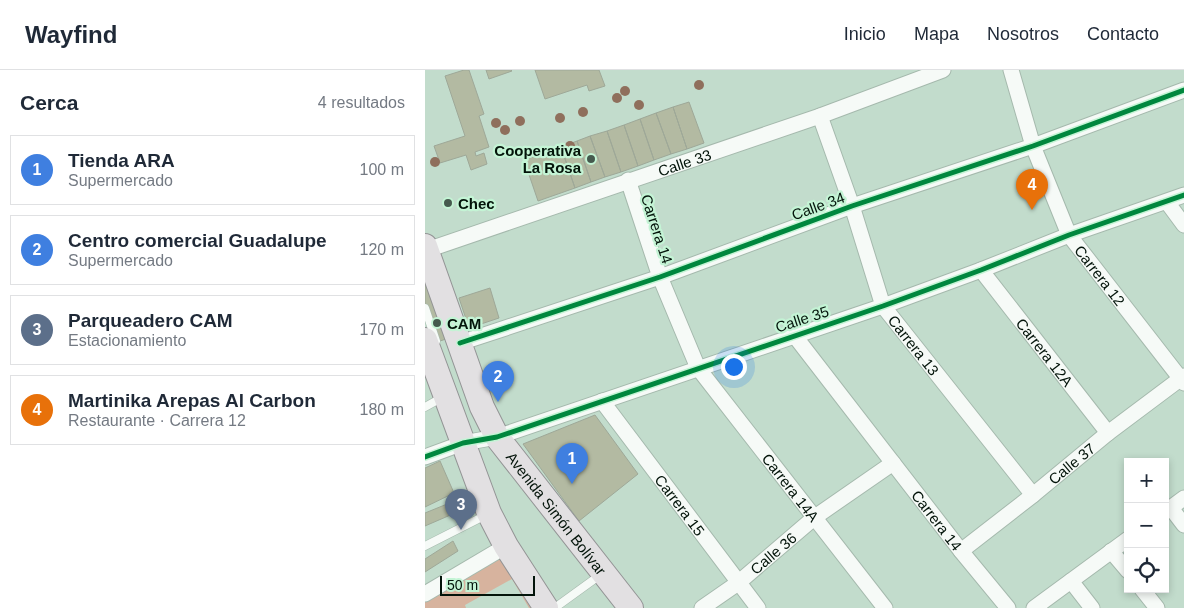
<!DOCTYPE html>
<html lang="es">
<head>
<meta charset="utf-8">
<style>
  body { margin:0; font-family:Arial,sans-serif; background:#f6f6f7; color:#1f2937 }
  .controls { position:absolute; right:15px; bottom:15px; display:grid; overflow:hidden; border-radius:0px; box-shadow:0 2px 8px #0003 }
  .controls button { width:45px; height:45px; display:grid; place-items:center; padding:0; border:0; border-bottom:1px solid #e0e1e3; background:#fff; color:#1f2937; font:25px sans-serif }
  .scale { position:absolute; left:15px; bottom:12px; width:95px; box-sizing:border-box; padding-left:5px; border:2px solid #03140a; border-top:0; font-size:14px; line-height:18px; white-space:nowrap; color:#03140a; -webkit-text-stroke:4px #c4f4d5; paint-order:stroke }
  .you { position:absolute; left:308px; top:296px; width:18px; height:18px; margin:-12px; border:4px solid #fff; border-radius:50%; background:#1a73e8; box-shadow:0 0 0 8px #1a73e833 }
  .badge { display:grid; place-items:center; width:32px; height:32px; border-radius:50%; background:#465a4e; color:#fff; font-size:16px; font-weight:700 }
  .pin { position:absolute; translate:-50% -41px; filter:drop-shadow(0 1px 2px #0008) }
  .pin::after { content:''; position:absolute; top:26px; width:18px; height:15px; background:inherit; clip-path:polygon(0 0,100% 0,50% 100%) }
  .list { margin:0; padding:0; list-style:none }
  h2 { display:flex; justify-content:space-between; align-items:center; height:65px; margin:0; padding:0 20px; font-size:21px }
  h2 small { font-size:16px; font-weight:400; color:#747a83 }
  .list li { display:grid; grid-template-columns:32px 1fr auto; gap:15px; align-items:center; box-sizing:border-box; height:70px; margin:0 10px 10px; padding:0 10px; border:1px solid #e0e1e3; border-radius:0px }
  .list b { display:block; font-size:19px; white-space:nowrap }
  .list p { margin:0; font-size:16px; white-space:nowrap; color:#747a83 }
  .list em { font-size:16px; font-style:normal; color:#747a83 }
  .icon { flex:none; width:28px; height:28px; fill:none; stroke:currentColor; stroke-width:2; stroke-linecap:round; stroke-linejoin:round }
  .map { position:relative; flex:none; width:759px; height:538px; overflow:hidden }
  header { display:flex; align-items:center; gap:30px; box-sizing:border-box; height:70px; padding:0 25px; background:#fff; border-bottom:1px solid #e0e1e3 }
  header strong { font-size:24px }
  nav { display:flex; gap:28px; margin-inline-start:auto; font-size:18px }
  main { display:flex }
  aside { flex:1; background:#fff }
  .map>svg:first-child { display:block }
  .green { fill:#d7b39e }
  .building { fill:#b3baa2; stroke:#9ea898 }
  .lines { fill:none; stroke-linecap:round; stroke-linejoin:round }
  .lane-casing { stroke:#a5b9ad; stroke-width:9 }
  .street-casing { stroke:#a5b9ad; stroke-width:17 }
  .primary-casing { stroke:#939495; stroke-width:26 }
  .lane { stroke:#f6faf7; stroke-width:8 }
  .street { stroke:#f6faf7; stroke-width:15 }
  .primary { stroke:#e2e0e2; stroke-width:24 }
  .cycleway-casing { stroke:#c4f4d5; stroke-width:8 }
  .cycleway { stroke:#00873e; stroke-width:5 }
  .tree { fill:#8f6f5c }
  .poi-dot { fill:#465a4e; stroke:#c4f4d5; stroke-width:2 }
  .labels { text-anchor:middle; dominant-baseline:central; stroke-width:4.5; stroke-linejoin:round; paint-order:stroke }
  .poi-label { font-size:15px; font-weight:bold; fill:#03140a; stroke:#c4f4d5; text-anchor:start }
  .street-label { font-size:15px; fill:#03140a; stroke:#c4f4d5 }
</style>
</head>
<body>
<header>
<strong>Wayfind</strong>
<nav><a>Inicio</a><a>Mapa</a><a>Nosotros</a><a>Contacto</a></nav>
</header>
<main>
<aside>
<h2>Cerca<small>4 resultados</small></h2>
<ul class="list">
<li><span class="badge" style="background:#3f7fe0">1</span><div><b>Tienda ARA</b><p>Supermercado</p></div><em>100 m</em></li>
<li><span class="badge" style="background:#3f7fe0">2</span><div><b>Centro comercial Guadalupe</b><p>Supermercado</p></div><em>120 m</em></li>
<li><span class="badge" style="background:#5c6f8a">3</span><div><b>Parqueadero CAM</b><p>Estacionamiento</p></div><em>170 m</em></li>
<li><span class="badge" style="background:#e8710a">4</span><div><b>Martinika Arepas Al Carbon</b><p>Restaurante · Carrera 12</p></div><em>180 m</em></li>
</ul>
</aside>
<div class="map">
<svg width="759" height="538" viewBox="0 0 759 538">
  <rect width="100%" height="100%" fill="#c2dccc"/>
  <path class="green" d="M81 476 121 538H104L87 509 40 535 41 538H0V524Z"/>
  <path class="building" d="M39 0H44L59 44 54 46 64 77 50 82 51 86 59 83 62 94 46 100 41 85 15 93 9 76 40 66 20 6Z
    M61 0H86L87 1 64 9Z
    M110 0H174L180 16 164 21 162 15 120 29Z
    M264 32 279 73 262 79 248 37Z
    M248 37 262 79 246 84 231 43Z
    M231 43 246 84 229 90 215 49Z
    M215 49 229 90 213 96 199 55Z
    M199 55 213 96 196 102 182 61Z
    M182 61 196 102 180 107 165 66Z
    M165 66 180 107 166 112 152 71Z
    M152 71 166 112 150 118 136 77Z
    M136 77 150 118 113 131 99 90Z
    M4 214 24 268 12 272 0 238V216Z
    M65 218 74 248 44 258 34 228Z
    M170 345 213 404 154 451 98 374Z
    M15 391 29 423 0 437V398Z
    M32 430 37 440 0 456V443Z
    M28 471 33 481 0 502V489Z"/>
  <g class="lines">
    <defs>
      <path id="lane" d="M0 238 11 271
        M0 337 18 327
        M0 476 63 444
        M131 537 171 508"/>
      <g id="street">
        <path id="s1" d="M586 0 608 76 644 165 759 313"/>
        <path id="s2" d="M395 46 427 136 458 236 608 425"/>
        <path id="s3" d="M203 110 235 207 273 298 460 538"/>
        <path d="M742 132 759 155"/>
        <path id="s4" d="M2 180 395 46 518 0"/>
        <path id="s5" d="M556 200 683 363"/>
        <path id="s6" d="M369 265 536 481 583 538"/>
        <path d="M35 273 235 207 427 136 608 76 759 20"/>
        <path id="s7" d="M177 331 333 538"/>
        <path d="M0 387 38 373 72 367 458 236 556 200 644 165 759 125"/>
        <path d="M746 438 759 455"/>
        <path d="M740 442 759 428"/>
        <path id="s8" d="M536 481 608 425 683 363 759 306"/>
        <path d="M686 481 703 501"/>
        <path d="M646 511 667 538"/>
        <path d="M717 519 732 538"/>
        <path d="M0 524 81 476"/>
        <path id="s9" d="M277 538 313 513 390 447 468 393"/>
        <path d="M609 538 703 469"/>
      </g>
      <g id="primary">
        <path id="s10" d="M0 176 57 337 72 367 206 538"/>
        <path d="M0 270 64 443 81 476 121 538"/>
      </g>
    </defs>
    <use href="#lane" class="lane-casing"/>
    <use href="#street" class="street-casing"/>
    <use href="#primary" class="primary-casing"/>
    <use href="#lane" class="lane"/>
    <use href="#street" class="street"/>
    <use href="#primary" class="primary"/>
    <defs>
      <path id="cycleway" d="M35 273 235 207 427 136 608 76 759 20
        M0 387 38 373 72 367 458 236 556 200 644 165 759 125"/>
    </defs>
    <use href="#cycleway" class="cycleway-casing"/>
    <use href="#cycleway" class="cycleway"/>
  </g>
  <g class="tree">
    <circle cx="274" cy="15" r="5"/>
    <circle cx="200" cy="21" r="5"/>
    <circle cx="192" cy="28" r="5"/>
    <circle cx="214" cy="35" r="5"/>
    <circle cx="158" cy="42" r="5"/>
    <circle cx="135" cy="48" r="5"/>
    <circle cx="95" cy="51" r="5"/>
    <circle cx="71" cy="53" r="5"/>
    <circle cx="80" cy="60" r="5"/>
    <circle cx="145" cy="76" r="5"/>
    <circle cx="10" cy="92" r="5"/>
  </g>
  <g class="poi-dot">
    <circle cx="166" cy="89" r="5"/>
    <circle cx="23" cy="133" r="5"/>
    <circle cx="12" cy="253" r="5"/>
  </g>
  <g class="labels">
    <g class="poi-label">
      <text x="156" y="80" text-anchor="end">Cooperativa<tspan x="156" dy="17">La Rosa</tspan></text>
      <text x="33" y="133">Chec</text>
      <text x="22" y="253">CAM</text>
    </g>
    <g class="street-label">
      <text stroke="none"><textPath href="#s4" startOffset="272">Calle 33</textPath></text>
      <text transform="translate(393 136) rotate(-20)">Calle 34</text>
      <text transform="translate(232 159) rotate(72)">Carrera 14</text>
      <text stroke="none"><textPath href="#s1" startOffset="226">Carrera 12</textPath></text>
      <text transform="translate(377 249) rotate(-18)">Calle 35</text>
      <text stroke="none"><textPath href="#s2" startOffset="250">Carrera 13</textPath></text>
      <text stroke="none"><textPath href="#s5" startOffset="104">Carrera 12A</textPath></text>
      <text stroke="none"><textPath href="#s8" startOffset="141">Calle 37</textPath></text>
      <text stroke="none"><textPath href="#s3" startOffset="352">Carrera 14A</textPath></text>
      <text stroke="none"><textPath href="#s7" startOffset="130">Carrera 15</textPath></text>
      <text stroke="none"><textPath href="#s10" startOffset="301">Avenida Simón Bolívar</textPath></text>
      <text stroke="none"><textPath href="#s6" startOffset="234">Carrera 14</textPath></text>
      <text stroke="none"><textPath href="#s9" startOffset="90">Calle 36</textPath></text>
    </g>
  </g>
</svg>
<div class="controls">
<button>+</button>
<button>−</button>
<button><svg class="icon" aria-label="locate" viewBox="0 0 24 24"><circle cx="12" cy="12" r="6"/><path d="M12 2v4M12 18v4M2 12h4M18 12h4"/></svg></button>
</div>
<div class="scale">50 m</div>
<div class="you"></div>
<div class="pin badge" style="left:147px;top:414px;background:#3f7fe0">1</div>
<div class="pin badge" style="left:73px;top:332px;background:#3f7fe0">2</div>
<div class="pin badge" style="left:36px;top:460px;background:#5c6f8a">3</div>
<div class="pin badge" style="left:607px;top:140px;background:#e8710a">4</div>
</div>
</main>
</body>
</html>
